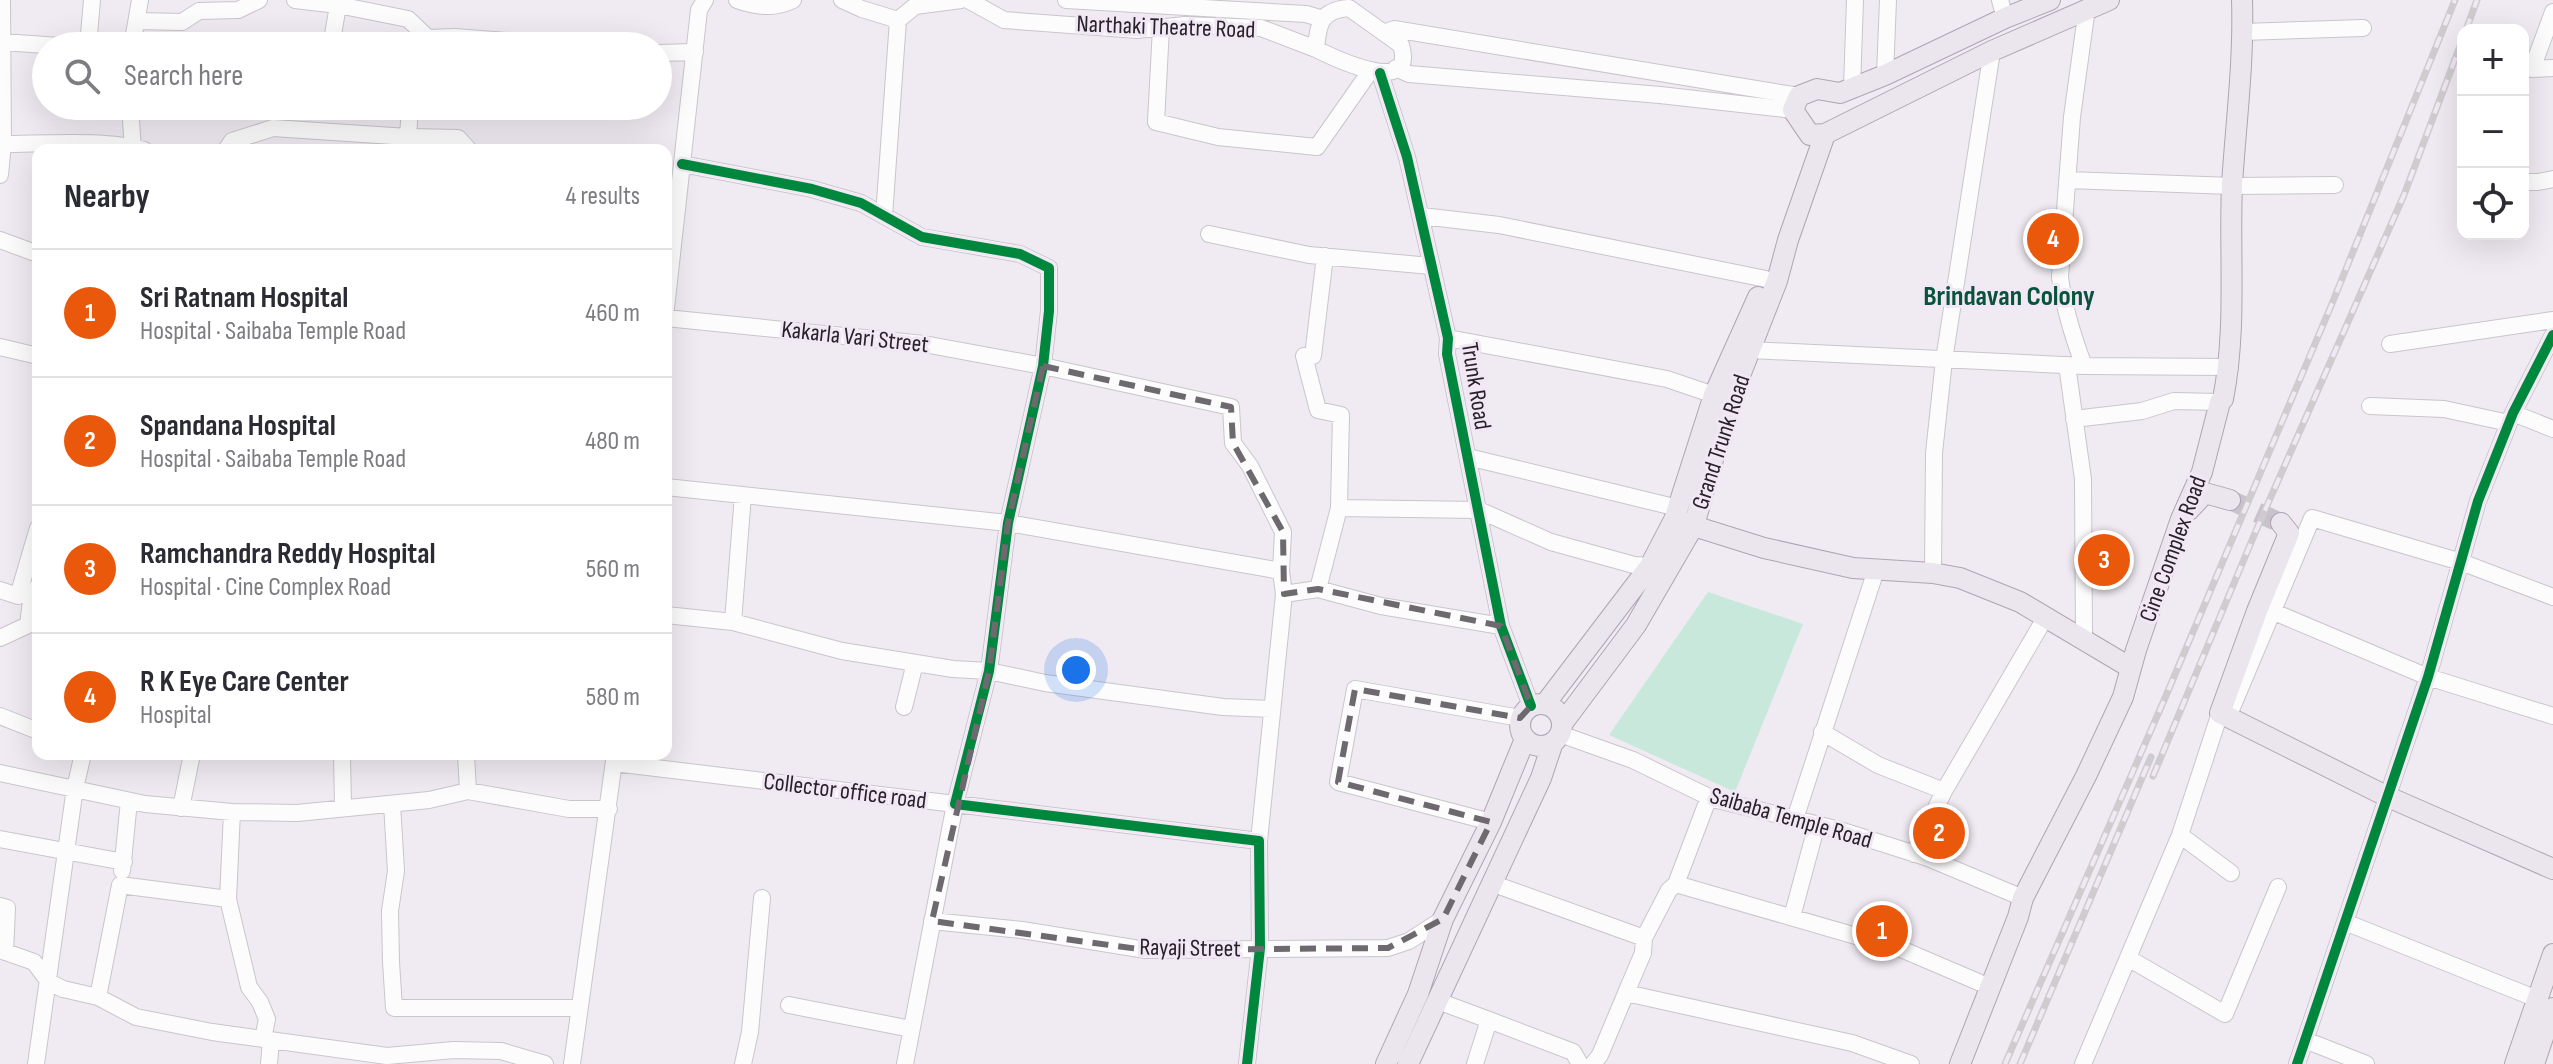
<!DOCTYPE html>
<html lang="en">
<head>
<meta charset="utf-8">
<style>
  body { margin:0; font-family:"Sofia Sans Condensed",sans-serif; background:#f7f7f7; color:#2b2b33 }
  .controls { position:absolute; right:24px; top:24px; display:grid; overflow:hidden; border-radius:16px; box-shadow:0 8px 32px #0002 }
  .controls button { width:72px; height:72px; display:grid; place-items:center; padding:0; border:0; border-bottom:2px solid #e1e1e2; background:#fff; color:#2b2b33; font:40px sans-serif }
  .you { position:absolute; left:1076px; top:670px; width:28px; height:28px; margin:-20px; border:6px solid #fff; border-radius:50%; background:#1a73e8; box-shadow:0 0 0 12px #1a73e833 }
  .badge { display:grid; place-items:center; width:52px; height:52px; border-radius:50%; background:#ea580c; color:#fff; font-size:26px; font-weight:700 }
  .pin { position:absolute; translate:-50% -50%; border:4px solid #fff; box-shadow:0 2px 8px #0006 }
  .list { margin:0; padding:0; list-style:none }
  h2 { display:flex; justify-content:space-between; align-items:center; height:104px; margin:0; padding:0 32px; font-size:34px }
  h2 small { font-size:26px; font-weight:400; color:#7c7c81 }
  .list li { display:grid; grid-template-columns:52px 1fr auto; gap:24px; align-items:center; box-sizing:border-box; height:128px; padding:0 32px; border-top:2px solid #e1e1e2 }
  .list b { display:block; font-size:30px; white-space:nowrap }
  .list p { margin:0; font-size:26px; white-space:nowrap; color:#7c7c81 }
  .list em { font-size:26px; font-style:normal; color:#7c7c81 }
  .icon { flex:none; width:44px; height:44px; fill:none; stroke:currentColor; stroke-width:2; stroke-linecap:round; stroke-linejoin:round }
  .map { position:relative; flex:none; width:2553px; height:1064px; overflow:hidden }
  .search { position:absolute; background:#fff; box-shadow:0 8px 32px #0002; left:32px; top:32px; width:640px; height:88px; display:flex; align-items:center; gap:20px; box-sizing:border-box; padding:0 28px; border-radius:44px; color:#7c7c81; font-size:30px }
  .panel { position:absolute; background:#fff; box-shadow:0 8px 32px #0002; left:32px; top:144px; width:640px; height:616px; border-radius:16px }
  .map>svg:first-child { display:block }
  .green { fill:#c7e8db }
  .lines { fill:none; stroke-linecap:round; stroke-linejoin:round }
  .major-tunnel { stroke:#c8c2ca; stroke-width:20; stroke-dasharray:20 10; stroke-linecap:butt }
  .minor-casing { stroke:#cac5cb; stroke-width:18 }
  .major-casing { stroke:#b0a4b4; stroke-width:22 }
  .minor { stroke:#fdfcfd; stroke-width:16 }
  .major { stroke:#ebe5ed; stroke-width:20 }
  .rail-casing { stroke:#ceccce; stroke-width:7 }
  .rail { stroke:#f2e7f5; stroke-width:4; stroke-dasharray:12; stroke-linecap:butt }
  .cycleway-casing { stroke:#f2e7f5; stroke-width:15 }
  .cycleway { stroke:#00873e; stroke-width:10 }
  .marked { fill:none; stroke:#6d696f; stroke-width:6; stroke-dasharray:16 10; stroke-linejoin:round }
  .labels { text-anchor:middle; dominant-baseline:central; stroke-width:6; stroke-linejoin:round; paint-order:stroke }
  .street-label { font-size:24px; fill:#272328; stroke:#f2e7f5 }
  .quarter-label { font-size:28px; font-weight:bold; fill:#08533b; stroke:#f2e7f5 }
</style>
</head>
<body>
<div class="map">
<svg width="2553" height="1064" viewBox="0 0 2553 1064">
  <rect width="100%" height="100%" fill="#f0eaf2"/>
  <path class="green" d="M1708 592 1803 624 1735 792 1609 735Z"/>
  <g class="lines">
    <path class="major-tunnel" d="M2230 500 2281 523"/>
    <defs>
      <path id="minor" d="M295 0 338 5 408 19 428 38 455 37 570 46
        M737 0C756 7 775 9 793 0
        M842 0 862 9 898 20
        M968 0 1004 20 1137 30 1185 25 1261 28 1316 49
        M1066 0 1306 14 1323 19
        M2000 0 2005 18
        M1349 8 1401 45C1417 98 1334 58 1316 49 1318 25 1320 10 1349 8Z
        M2553 12 2532 69 2553 68
        M137 21 182 22 199 11 238 10 259 0
        M1161 28 1156 122 1218 137 1317 147 1371 70
        M2243 32 2363 28
        M1384 33 1394 29 1799 96
        M2 42 60 46
        M88 46 92 0
        M132 46 140 0
        M331 46 339 0
        M658 53 695 52
        M1396 68 1409 74 1660 95 1793 110
        M1380 73 1407 157 1448 338 1447 354 1501 626 1531 706
        M1885 75 1888 0
        M1852 88 1855 0
        M130 106 133 150
        M408 137 410 106
        M3 144C42 144 107 139 144 150
        M226 150 232 141 273 128 408 137 458 138 469 150
        M682 164 812 189 861 203 922 237 1020 254 1049 268V311L1043 366 1008 523 989 671 955 804 1259 841 1260 948 1247 1064
        M0 175 3 144 2 0
        M2068 180 2232 186 2335 185
        M2523 182H2538L2553 179
        M884 216 898 20 915 6 961 0
        M1422 216 1499 225 1766 279
        M1209 234 1309 255 1431 266
        M0 240 38 254
        M666 308 699 10 705 0
        M666 318 924 344 1043 366 1231 407 1233 443 1250 466 1283 532 1281 571 1008 523 666 487
        M1448 338 1667 379 1714 395
        M2390 344 2553 320
        M0 347 38 356
        M1751 350 2084 366 2230 367
        M1304 356 1318 410 1341 415 1339 508
        M1313 356 1325 256
        M2067 365 2083 479 2084 640
        M2084 366C2073 337 2064 308 2060 277L2072 117 2087 8
        M2370 406 2444 409 2509 423
        M2513 413 2553 429
        M2074 419 2142 411 2174 401 2220 402
        M1468 457 1678 508
        M1933 573 1934 453 1944 360 1992 51
        M0 590 18 596 38 528
        M1284 594 1318 589
        M2274 612 2428 677 2553 716
        M666 615 733 622 842 651 953 669 989 671 1045 683 1223 707 1272 709
        M733 622 743 495
        M1501 626 1381 606 1318 589 1339 508 1479 510 1551 542 1634 565 1650 566
        M0 638 28 625 31 601 38 586
        M904 707 915 663
        M0 716 38 731
        M2228 717 2312 518 2461 562 2553 597
        M1822 732 1878 765 1944 791
        M1560 734 1633 760 1713 799 1840 830 1928 858 2023 898
        M342 754 343 808
        M466 754 468 791
        M614 763 955 804 905 1064
        M0 773 145 804 232 812 297 813 429 800 468 791 569 809H609
        M392 804 396 871 390 911 391 962 394 1008H580
        M181 808 192 754
        M1795 819 1876 570
        M1491 822 1338 782 1355 689 1520 718
        M2180 835 2231 873
        M0 839 124 862
        M1259 841 1284 594 1281 571
        M1914 854 1944 791 2045 618
        M122 871 129 801
        M1491 883 1644 938
        M1676 884 1709 797
        M228 899 249 987 260 1002 267 1019 263 1039
        M0 906 7 908 5 952
        M1792 917 1817 824
        M932 921 1022 930 1146 950 1388 948 1409 941 1443 919
        M2345 922 2537 999
        M0 950 34 962 49 982 63 989 98 997 136 1017 212 1032 387 1056 454 1050 501 1051 545 1064
        M2128 958 2225 1014 2278 887
        M1626 993 1643 953 1644 938 1669 890 1676 884 1901 949 1990 987
        M98 997 120 885 228 899 232 812
        M1438 1001 1489 1020 1475 1064
        M789 1005 911 1029
        M1489 1020 1573 1052 1580 1064
        M2305 1040 2366 1064
        M36 1064 75 788 83 754
        M269 1064 271 1040
        M572 1064 615 754
        M743 1064 750 1032 762 898
        M1593 1064 1600 1055 1626 993 1852 1043 1911 1064
        M2083 1064 2180 835 2220 713
        M2297 1064 2428 677 2478 501 2513 413 2553 335"/>
      <path id="major" d="M2050 0 2005 18 1885 75 1840 93 1817 89 1799 96 1793 110 1810 135 1825 134 1992 51 2109 0
        M2189 510 2205 493 2230 500
        M1681 522 1764 548 1853 568 1933 573 1960 578 2020 602 2131 668
        M2281 523 2289 533 2257 611 2220 713 2386 796 2553 869
        M1520 725a21 21 0 1 1 42 0a21 21 0 1 1-42 0Z
        M1545 704 1650 566 1674 520 1714 395 1758 297
        M1562 724 1636 625 1694 525 1730 401 1777 281 1788 240 1825 134
        M1386 1064 1418 994 1443 919 1491 822 1525 739
        M1408 1064 1541 778 1553 742
        M1960 1064 2018 917 2023 898 2086 776 2123 697 2136 650 2181 519 2202 472 2220 402 2223 399C2237 329 2229 255 2232 184 2236 123 2244 61 2242 0
        M2515 1064 2553 954
        M2534 1064 2553 1008"/>
    </defs>
    <use href="#minor" class="minor-casing"/>
    <use href="#major" class="major-casing"/>
    <use href="#minor" class="minor"/>
    <use href="#major" class="major"/>
    <defs>
      <path id="rail" d="M2466 30 2477 0
        M2153 776 2258 526 2404 195 2463 38
        M2005 1064 2165 698 2331 306 2455 0
        M2020 1064 2151 757"/>
    </defs>
    <use href="#rail" class="rail-casing"/>
    <use href="#rail" class="rail"/>
    <defs>
      <path id="cycleway" d="M1380 73 1407 157 1448 338 1447 354 1501 626 1531 706
        M682 164 812 189 861 203 922 237 1020 254 1049 268V311L1043 366 1008 523 989 671 955 804 1259 841 1260 948 1247 1064
        M2297 1064 2428 677 2478 501 2513 413 2553 335"/>
    </defs>
    <use href="#cycleway" class="cycleway-casing"/>
    <use href="#cycleway" class="cycleway"/>
  </g>
  <path class="marked" d="M1043 366 1231 407 1233 443 1283 532 1284 594 1318 589 1501 626 1531 706 1520 718 1355 689 1338 782 1491 822 1443 919 1388 948 1146 950 932 921 989 671 1008 523Z"/>
  <g class="labels">
    <g class="street-label">
      <text transform="translate(1166 27) rotate(2)">Narthaki Theatre Road</text>
      <text transform="translate(855 337) rotate(6)">Kakarla Vari Street</text>
      <text transform="translate(1476 386) rotate(81)">Trunk Road</text>
      <text transform="translate(1721 442) rotate(-72)">Grand Trunk Road</text>
      <text transform="translate(2173 549) rotate(-70)">Cine Complex Road</text>
      <text transform="translate(845 791) rotate(7)">Collector office road</text>
      <text transform="translate(1791 818) rotate(16)">Saibaba Temple Road</text>
      <text transform="translate(1190 948) rotate(1)">Rayaji Street</text>
    </g>
    <g class="quarter-label">
      <text x="2009" y="296">Brindavan Colony</text>
    </g>
  </g>
</svg>
<div class="controls">
<button>+</button>
<button>−</button>
<button><svg class="icon" aria-label="locate" viewBox="0 0 24 24"><circle cx="12" cy="12" r="6"/><path d="M12 2v4M12 18v4M2 12h4M18 12h4"/></svg></button>
</div>
<div class="you"></div>
<div class="pin badge" style="left:1882px;top:931px">1</div>
<div class="pin badge" style="left:1939px;top:833px">2</div>
<div class="pin badge" style="left:2104px;top:560px">3</div>
<div class="pin badge" style="left:2053px;top:239px">4</div>
<div class="search"><svg class="icon" aria-label="search" viewBox="0 0 24 24"><circle cx="10" cy="10" r="6"/><path d="M15 15l6 6"/></svg>Search here</div>
<section class="panel">
<h2>Nearby<small>4 results</small></h2>
<ul class="list">
<li><span class="badge">1</span><div><b>Sri Ratnam Hospital</b><p>Hospital · Saibaba Temple Road</p></div><em>460 m</em></li>
<li><span class="badge">2</span><div><b>Spandana Hospital</b><p>Hospital · Saibaba Temple Road</p></div><em>480 m</em></li>
<li><span class="badge">3</span><div><b>Ramchandra Reddy Hospital</b><p>Hospital · Cine Complex Road</p></div><em>560 m</em></li>
<li><span class="badge">4</span><div><b>R K Eye Care Center</b><p>Hospital</p></div><em>580 m</em></li>
</ul>
</section>
</div>
</body>
</html>
